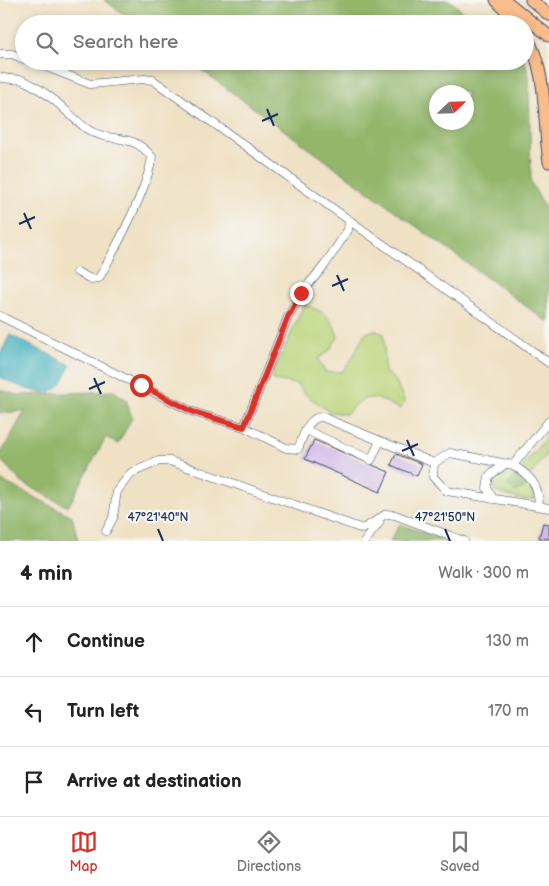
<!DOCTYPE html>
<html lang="en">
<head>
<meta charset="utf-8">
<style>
  body { margin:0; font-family:"Balsamiq Sans",sans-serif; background:#f2f2f2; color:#222 }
  .compass { position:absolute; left:429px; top:85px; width:45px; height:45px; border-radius:50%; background:#fff; box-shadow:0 2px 8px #0003; rotate:67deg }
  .stop { position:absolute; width:15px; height:15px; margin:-11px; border:4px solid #d93025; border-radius:50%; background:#fff }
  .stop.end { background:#d93025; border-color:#fff; box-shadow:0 1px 5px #0008 }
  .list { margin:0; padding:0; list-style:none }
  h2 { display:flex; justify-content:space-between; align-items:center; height:65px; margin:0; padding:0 20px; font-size:21px }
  h2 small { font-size:16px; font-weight:400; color:#767676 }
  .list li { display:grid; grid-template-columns:32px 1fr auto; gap:15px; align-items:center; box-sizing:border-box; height:70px; padding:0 20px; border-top:1px solid #e0e0e0 }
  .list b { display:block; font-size:19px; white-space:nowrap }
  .list em { font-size:16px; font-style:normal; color:#767676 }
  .icon { flex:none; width:28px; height:28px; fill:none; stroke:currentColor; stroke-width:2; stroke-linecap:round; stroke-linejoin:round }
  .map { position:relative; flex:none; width:549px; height:541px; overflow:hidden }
  .search { position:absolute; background:#fff; box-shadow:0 2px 8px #0003; left:15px; right:15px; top:15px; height:55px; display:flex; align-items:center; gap:12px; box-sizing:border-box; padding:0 18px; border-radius:28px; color:#767676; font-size:19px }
  .sheet { height:275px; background:#fff }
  nav { display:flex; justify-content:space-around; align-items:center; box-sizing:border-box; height:70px; border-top:1px solid #e0e0e0; background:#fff; font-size:14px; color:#767676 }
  nav a { display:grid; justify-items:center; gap:2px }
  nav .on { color:#d93025 }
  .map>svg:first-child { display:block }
  .green { fill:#bad57a; stroke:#6a826c }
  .forest { fill:#93b66a; stroke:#577264; fill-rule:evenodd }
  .water { fill:#42b1bd; stroke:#2e708e }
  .building { fill:#cdb3e6 }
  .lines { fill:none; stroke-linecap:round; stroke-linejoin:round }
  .minor-casing { stroke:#3b4a6d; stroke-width:9 }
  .highway-casing { stroke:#3b4a6d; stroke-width:13 }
  .minor { stroke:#fff; stroke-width:8 }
  .highway { stroke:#f9bc8a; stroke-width:11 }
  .route { stroke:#d93025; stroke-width:6 }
  .ticks { fill:none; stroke:#1b2f5e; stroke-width:2 }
  .ticks-label { font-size:12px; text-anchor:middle; fill:#1b2f5e; stroke:#f6f6f2; stroke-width:4.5; stroke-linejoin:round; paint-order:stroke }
</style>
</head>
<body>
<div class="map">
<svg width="549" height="541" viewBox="0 0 549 541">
  <rect width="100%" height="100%" fill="#f6f6f2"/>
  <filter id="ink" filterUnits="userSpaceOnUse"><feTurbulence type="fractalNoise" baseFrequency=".02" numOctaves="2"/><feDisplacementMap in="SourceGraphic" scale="10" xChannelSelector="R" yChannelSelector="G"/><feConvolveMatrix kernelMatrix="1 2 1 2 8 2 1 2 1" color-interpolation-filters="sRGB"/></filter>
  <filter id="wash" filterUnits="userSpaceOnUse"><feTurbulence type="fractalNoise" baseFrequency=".0096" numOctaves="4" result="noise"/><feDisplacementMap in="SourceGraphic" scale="20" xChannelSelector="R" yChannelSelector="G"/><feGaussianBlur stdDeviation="1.12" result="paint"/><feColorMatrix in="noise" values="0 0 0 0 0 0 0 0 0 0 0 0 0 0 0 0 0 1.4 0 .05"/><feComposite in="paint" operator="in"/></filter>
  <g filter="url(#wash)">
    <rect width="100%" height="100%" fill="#efe1c4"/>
    <path class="green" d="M304 305C324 311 332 317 338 337L330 350 318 359 325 372H342L352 359 364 334 374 330 384 334 385 372 396 381 405 403 400 409C374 396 367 391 346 414L330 412 305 394 297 384 273 380V373Z
      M549 434V450L531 475 522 467Z
      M508 470 530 482 535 499 523 500 495 492C491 481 497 473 508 470Z"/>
    <path class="forest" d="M104 0H449L478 24H137Z
      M189 61H525L529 76 531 182 549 216V323ZM436 92H466V122H436Z
      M0 390 18 395 114 391 126 399 132 418 118 444 106 437 68 507 21 482 0 459V455L25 411 0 413Z
      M516 475 526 482 525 487 514 492 508 485Z
      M0 480 72 516 78 541H0Z
      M400 524 447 541H390Z"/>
    <path class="water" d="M10 335 71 365C67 371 64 381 59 386 45 401 14 384 0 377V354Z"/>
    <g id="blocks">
      <path class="building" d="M314 440 389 472 380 492 305 459Z
        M396 454 422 464 417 476 391 465Z
        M543 523 549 524V539L539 538Z"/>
    </g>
  </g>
  <g filter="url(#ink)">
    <use href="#blocks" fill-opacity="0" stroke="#3b4a6d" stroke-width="1"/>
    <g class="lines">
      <defs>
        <path id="minor" d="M0 54H12L24 59
          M31 61 90 84 144 79 153 80 549 363
          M0 77C7 80 15 78 22 80 30 83 39 89 46 94 61 104 73 119 87 129 112 145 130 130 152 157 147 191 117 246 99 278L91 279 77 272
          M0 316 193 412 244 427 286 448 298 449C303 438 307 417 322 417L434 463
          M549 421 513 465 450 453 434 463 433 477 447 491 549 508
          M244 427 288 317 301 293 324 266 348 230 349 220
          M306 430 371 460 380 441
          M513 465C530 476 539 484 539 506
          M493 499 487 488 489 476 504 465
          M106 531 113 518 117 491 131 473 159 461H170L363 529 386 514 395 515 464 541
          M365 541 379 523"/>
        <path id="highway" d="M496 0 518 24
          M505 0 549 36
          M531 0 549 15
          M525 33C549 74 542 117 549 162"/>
      </defs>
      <use href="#minor" class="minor-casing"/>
      <use href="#highway" class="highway-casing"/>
      <use href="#minor" class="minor"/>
      <use href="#highway" class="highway"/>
    </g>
  </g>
  <g class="lines" filter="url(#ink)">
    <path class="route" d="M141 385 193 412 244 427 288 317 301 293"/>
  </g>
  <path class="ticks" d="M267 109 274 126M262 121 278 114M24 213 31 229M19 224 35 217M337 275 344 291M332 286 348 279M94 378 101 394M89 389 105 382M407 440 414 456M402 451 418 444M158 529 163 541M445 529 450 541"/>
  <g class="ticks-label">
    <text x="158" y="521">47°21'40"N</text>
    <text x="445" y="521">47°21'50"N</text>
  </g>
</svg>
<svg class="compass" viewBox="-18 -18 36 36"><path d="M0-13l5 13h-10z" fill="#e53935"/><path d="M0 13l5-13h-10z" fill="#767676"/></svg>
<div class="stop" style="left:141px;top:385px"></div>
<div class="stop end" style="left:301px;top:293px"></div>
<div class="search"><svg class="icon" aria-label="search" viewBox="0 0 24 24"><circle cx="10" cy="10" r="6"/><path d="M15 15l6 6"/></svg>Search here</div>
</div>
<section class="sheet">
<h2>4 min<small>Walk · 300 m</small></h2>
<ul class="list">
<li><svg class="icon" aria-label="ahead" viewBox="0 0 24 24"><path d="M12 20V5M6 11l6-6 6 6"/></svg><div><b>Continue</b></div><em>130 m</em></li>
<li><svg class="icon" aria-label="left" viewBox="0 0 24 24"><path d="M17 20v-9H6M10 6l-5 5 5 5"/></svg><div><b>Turn left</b></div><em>170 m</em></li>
<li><svg class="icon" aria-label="arrive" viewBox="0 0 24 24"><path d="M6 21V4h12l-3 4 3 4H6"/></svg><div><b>Arrive at destination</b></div></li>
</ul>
</section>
<nav>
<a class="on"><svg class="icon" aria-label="map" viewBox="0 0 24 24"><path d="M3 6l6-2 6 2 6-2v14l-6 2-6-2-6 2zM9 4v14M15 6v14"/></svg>Map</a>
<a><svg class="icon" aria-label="directions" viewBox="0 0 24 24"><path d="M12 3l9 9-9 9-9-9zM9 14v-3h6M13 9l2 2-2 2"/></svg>Directions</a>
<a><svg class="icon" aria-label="saved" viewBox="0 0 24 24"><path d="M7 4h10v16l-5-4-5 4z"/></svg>Saved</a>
</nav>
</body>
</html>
